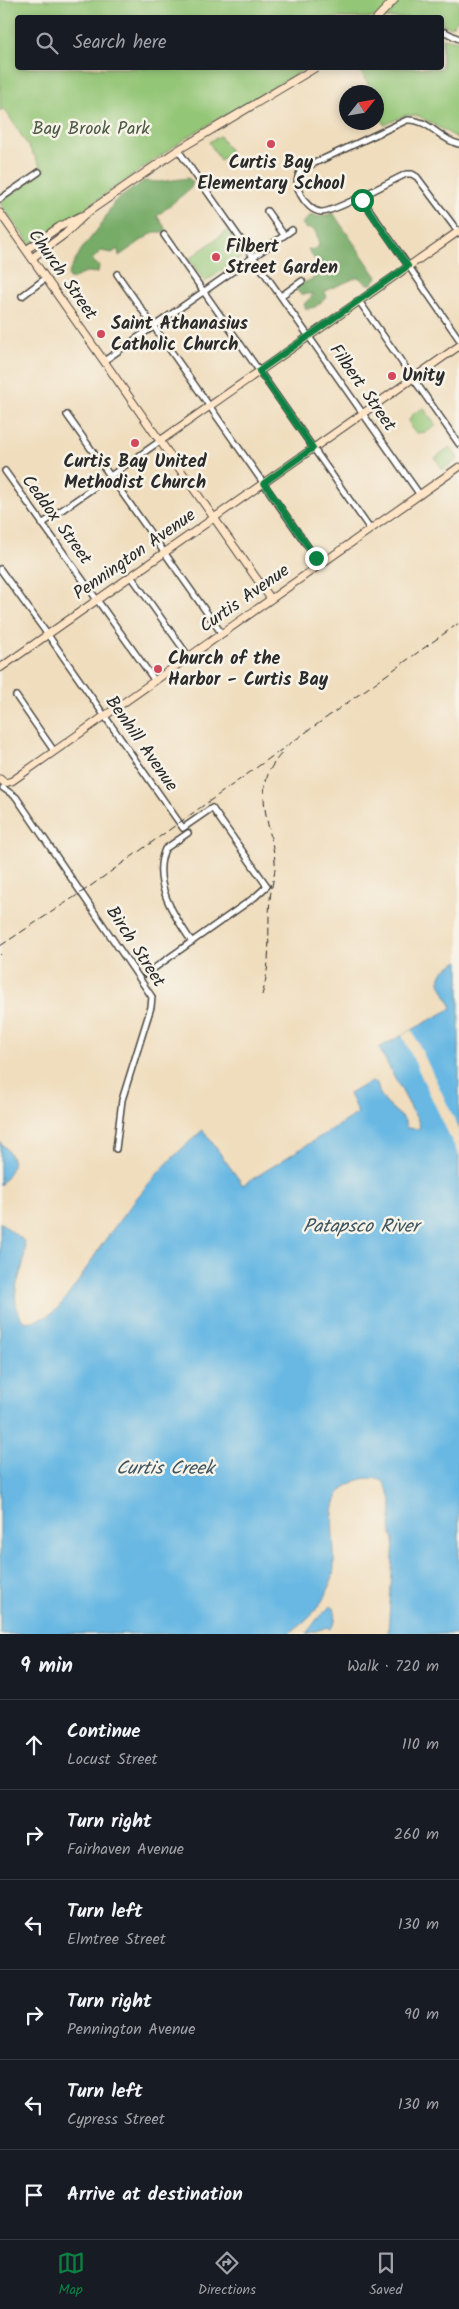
<!DOCTYPE html>
<html lang="en">
<head>
<meta charset="utf-8">
<style>
  body { margin:0; font-family:Kalam,sans-serif; background:#20242c; color:#f1f3f6 }
  .compass { position:absolute; left:339px; top:85px; width:45px; height:45px; border-radius:50%; background:#171b24; box-shadow:0 2px 8px #0003; rotate:59deg }
  .stop { position:absolute; width:15px; height:15px; margin:-11px; border:4px solid #0b8043; border-radius:50%; background:#fff }
  .stop.end { background:#0b8043; border-color:#fff; box-shadow:0 1px 5px #0008 }
  .list { margin:0; padding:0; list-style:none }
  h2 { display:flex; justify-content:space-between; align-items:center; height:65px; margin:0; padding:0 20px; font-size:21px }
  h2 small { font-size:16px; font-weight:400; color:#9ea1a6 }
  .list li { display:grid; grid-template-columns:32px 1fr auto; gap:15px; align-items:center; box-sizing:border-box; height:90px; padding:0 20px; border-top:1px solid #363941 }
  .list b { display:block; font-size:19px; white-space:nowrap }
  .list p { margin:0; font-size:16px; white-space:nowrap; color:#9ea1a6 }
  .list em { font-size:16px; font-style:normal; color:#9ea1a6 }
  .icon { flex:none; width:28px; height:28px; fill:none; stroke:currentColor; stroke-width:2; stroke-linecap:round; stroke-linejoin:round }
  .map { position:relative; flex:none; width:459px; height:1634px; overflow:hidden }
  .search { position:absolute; background:#171b24; box-shadow:0 2px 8px #0003; left:15px; right:15px; top:15px; height:55px; display:flex; align-items:center; gap:12px; box-sizing:border-box; padding:0 18px; border-radius:5px; color:#9ea1a6; font-size:19px }
  .sheet { height:605px; background:#171b24 }
  nav { display:flex; justify-content:space-around; align-items:center; box-sizing:border-box; height:70px; border-top:1px solid #363941; background:#171b24; font-size:14px; color:#9ea1a6 }
  nav a { display:grid; justify-items:center; gap:2px }
  nav .on { color:#0b8043 }
  .map>svg:first-child { display:block }
  .green { fill:#94c677; stroke:#607851 }
  .forest { fill:#77ab68; stroke:#516b4a }
  .water { fill:#68b8e3; stroke:#4a7287 }
  .pier { fill:#f0ddbd }
  .lines { fill:none; stroke-linecap:round; stroke-linejoin:round }
  .street-casing { stroke:#494641; stroke-width:8 }
  .secondary-casing { stroke:#494641; stroke-width:9 }
  .street { stroke:#fff; stroke-width:5 }
  .secondary { stroke:#ffe4c6; stroke-width:7 }
  .rail { stroke:#2b2b2b; stroke-width:1; stroke-dasharray:8 4; stroke-linecap:butt }
  .route { stroke:#0b8043; stroke-width:6 }
  .poi-dot { fill:#d1495b; stroke:#f7f3e8; stroke-width:2 }
  .labels { text-anchor:middle; dominant-baseline:central; stroke-width:5; stroke-linejoin:round; paint-order:stroke }
  .park-label { font-size:18px; fill:#4a5a42; stroke:#f7f3e8 }
  .poi-label { font-size:18px; font-weight:bold; fill:#2b2b2b; stroke:#f7f3e8; text-anchor:start }
  .street-label { font-size:18px; fill:#2b2b2b; stroke:#f7f3e8 }
  .water-label { font-size:19px; font-style:italic; fill:#3d5562; stroke:#f7f3e8 }
</style>
</head>
<body>
<div class="map">
<svg width="459" height="1634" viewBox="0 0 459 1634">
  <rect width="100%" height="100%" fill="#f7f3e8"/>
  <filter id="ink" filterUnits="userSpaceOnUse"><feTurbulence type="fractalNoise" baseFrequency=".02" numOctaves="2"/><feDisplacementMap in="SourceGraphic" scale="10" xChannelSelector="R" yChannelSelector="G"/><feConvolveMatrix kernelMatrix="1 2 1 2 8 2 1 2 1" color-interpolation-filters="sRGB"/></filter>
  <filter id="wash" filterUnits="userSpaceOnUse"><feTurbulence type="fractalNoise" baseFrequency=".0096" numOctaves="4" result="noise"/><feDisplacementMap in="SourceGraphic" scale="20" xChannelSelector="R" yChannelSelector="G"/><feGaussianBlur stdDeviation="1.12" result="paint"/><feColorMatrix in="noise" values="0 0 0 0 0 0 0 0 0 0 0 0 0 0 0 0 0 1.4 0 .05"/><feComposite in="paint" operator="in"/></filter>
  <g filter="url(#wash)">
    <rect width="100%" height="100%" fill="#f0ddbd"/>
    <path class="green" d="M0 0H459V19L451 27 444 25 442 27V18H18V68H307L189 136 79 213 30 244 1 205 0 203 44 171 4 108 0 111Z
      M442 38 459 41V139L419 116 406 115 384 125 377 105 376 92H372L359 68H442Z
      M220 136 231 153 220 160 209 142Z
      M227 231 244 255 205 282 189 259Z
      M424 408 436 426 426 432 417 433 411 428 409 420 414 413Z
      M450 447 458 459 443 470 435 458Z"/>
    <path class="forest" d="M188 178 193 182 191 188 157 216 168 232H154L119 256 118 249 112 253 101 251 92 260 99 266 98 273 86 272 73 279H69L68 274 81 250 101 225 114 202 144 181 159 182Z
      M333 213 377 277 372 284H367L358 277 327 290 325 292 327 297 315 307 306 309 304 304 314 294H300L296 289 298 285 315 278 314 272 318 265 308 249 315 250 319 245 316 233 311 228 306 229 302 223 312 214 318 217Z"/>
    <path class="water" d="M459 961V1634H388L394 1539C387 1529 392 1518 392 1508 391 1498 388 1489 383 1481 373 1477 364 1477 354 1482 317 1497 341 1548 332 1579 325 1604 308 1620 288 1634H0V1222L24 1241C30 1271 3 1288 23 1321 34 1323 49 1317 57 1309 74 1290 87 1267 101 1246 131 1203 163 1163 203 1130L243 1185 358 1113 349 1094 371 1081 377 1083 379 1092 386 1103 404 1119 407 1128 418 1129 420 1126 418 1121 379 1048 452 1008C441 981 428 977 459 961Z
      M0 1142C18 1160 15 1166 0 1185Z
      M331 1606 334 1608C337 1616 336 1623 330 1629L328 1627 306 1634 318 1618Z"/>
    <path class="pier" d="M412 1030 459 1129V1156L402 1035Z"/>
  </g>
  <g filter="url(#ink)">
    <g class="lines">
      <defs>
        <path id="street" d="M445 32 459 39
          M459 144C440 140 428 118 407 120L304 168C287 181 306 211 321 212 333 213 391 181 406 174H412L417 177 459 233
          M178 150 420 495
          M360 196 459 339
          M0 199 39 172
          M267 211 284 235
          M164 235 370 529
          M117 274 320 564
          M22 296 46 278
          M281 296 302 281
          M359 301 459 444
          M104 361 292 230
          M67 415 222 634
          M5 471 155 681
          M42 524 160 441
          M0 569 48 635 183 828 212 808 267 886 255 897 146 974
          M131 576 189 657
          M16 696 54 751
          M3 788 16 797 152 997 151 1007 122 1100 116 1149
          M188 833 165 849C151 882 174 916 192 942"/>
        <path id="secondary" d="M377 18 394 0
          M0 213 271 599
          M26 250 59 227 81 216
          M32 258 65 234 88 212 178 150 315 68
          M160 441 459 231
          M0 668 459 346
          M0 779 5 783 12 781 459 467"/>
      </defs>
      <use href="#street" class="street-casing"/>
      <use href="#secondary" class="secondary-casing"/>
      <use href="#street" class="street"/>
      <use href="#secondary" class="secondary"/>
      <path class="rail" d="M0 946 85 890 459 623
        M0 955 1 954
        M262 995C272 963 267 931 270 899 271 886 276 874 275 861 271 821 248 787 284 751"/>
    </g>
  </g>
  <g class="lines" filter="url(#ink)">
    <path class="route" d="M316 558 264 483 313 448 259 371 408 266 362 200"/>
  </g>
  <g class="poi-dot">
    <circle cx="271" cy="144" r="5"/>
    <circle cx="216" cy="257" r="5"/>
    <circle cx="101" cy="334" r="5"/>
    <circle cx="392" cy="376" r="5"/>
    <circle cx="135" cy="443" r="5"/>
    <circle cx="158" cy="669" r="5"/>
  </g>
  <g class="labels">
    <g class="park-label">
      <text x="91" y="129">Bay Brook Park</text>
    </g>
    <g class="poi-label">
      <text x="271" y="163" text-anchor="middle">Curtis Bay<tspan x="271" dy="21">Elementary School</tspan></text>
      <text x="226" y="247">Filbert<tspan x="226" dy="21">Street Garden</tspan></text>
      <text x="111" y="324">Saint Athanasius<tspan x="111" dy="21">Catholic Church</tspan></text>
      <text x="402" y="376">Unity</text>
      <text x="135" y="462" text-anchor="middle">Curtis Bay United<tspan x="135" dy="21">Methodist Church</tspan></text>
      <text x="168" y="659">Church of the<tspan x="168" dy="21">Harbor - Curtis Bay</tspan></text>
    </g>
    <g class="street-label">
      <text transform="translate(62 275) rotate(55)">Church Street</text>
      <text transform="translate(362 388) rotate(55)">Filbert Street</text>
      <text transform="translate(56 520) rotate(54)">Ceddox Street</text>
      <text transform="translate(135 555) rotate(-35)">Pennington Avenue</text>
      <text transform="translate(245 599) rotate(-35)">Curtis Avenue</text>
      <text transform="translate(141 744) rotate(55)">Benhill Avenue</text>
      <text transform="translate(135 947) rotate(57)">Birch Street</text>
    </g>
    <g class="water-label">
      <text x="361" y="1227">Patapsco River</text>
      <text x="165" y="1469">Curtis Creek</text>
    </g>
  </g>
</svg>
<svg class="compass" viewBox="-18 -18 36 36"><path d="M0-13l5 13h-10z" fill="#e53935"/><path d="M0 13l5-13h-10z" fill="#9ea1a6"/></svg>
<div class="stop" style="left:362px;top:200px"></div>
<div class="stop end" style="left:316px;top:558px"></div>
<div class="search"><svg class="icon" aria-label="search" viewBox="0 0 24 24"><circle cx="10" cy="10" r="6"/><path d="M15 15l6 6"/></svg>Search here</div>
</div>
<section class="sheet">
<h2>9 min<small>Walk · 720 m</small></h2>
<ul class="list">
<li><svg class="icon" aria-label="ahead" viewBox="0 0 24 24"><path d="M12 20V5M6 11l6-6 6 6"/></svg><div><b>Continue</b><p>Locust Street</p></div><em>110 m</em></li>
<li><svg class="icon" aria-label="right" viewBox="0 0 24 24"><path d="M7 20v-9h11M14 6l5 5-5 5"/></svg><div><b>Turn right</b><p>Fairhaven Avenue</p></div><em>260 m</em></li>
<li><svg class="icon" aria-label="left" viewBox="0 0 24 24"><path d="M17 20v-9H6M10 6l-5 5 5 5"/></svg><div><b>Turn left</b><p>Elmtree Street</p></div><em>130 m</em></li>
<li><svg class="icon" aria-label="right" viewBox="0 0 24 24"><path d="M7 20v-9h11M14 6l5 5-5 5"/></svg><div><b>Turn right</b><p>Pennington Avenue</p></div><em>90 m</em></li>
<li><svg class="icon" aria-label="left" viewBox="0 0 24 24"><path d="M17 20v-9H6M10 6l-5 5 5 5"/></svg><div><b>Turn left</b><p>Cypress Street</p></div><em>130 m</em></li>
<li><svg class="icon" aria-label="arrive" viewBox="0 0 24 24"><path d="M6 21V4h12l-3 4 3 4H6"/></svg><div><b>Arrive at destination</b></div></li>
</ul>
</section>
<nav>
<a class="on"><svg class="icon" aria-label="map" viewBox="0 0 24 24"><path d="M3 6l6-2 6 2 6-2v14l-6 2-6-2-6 2zM9 4v14M15 6v14"/></svg>Map</a>
<a><svg class="icon" aria-label="directions" viewBox="0 0 24 24"><path d="M12 3l9 9-9 9-9-9zM9 14v-3h6M13 9l2 2-2 2"/></svg>Directions</a>
<a><svg class="icon" aria-label="saved" viewBox="0 0 24 24"><path d="M7 4h10v16l-5-4-5 4z"/></svg>Saved</a>
</nav>
</body>
</html>
